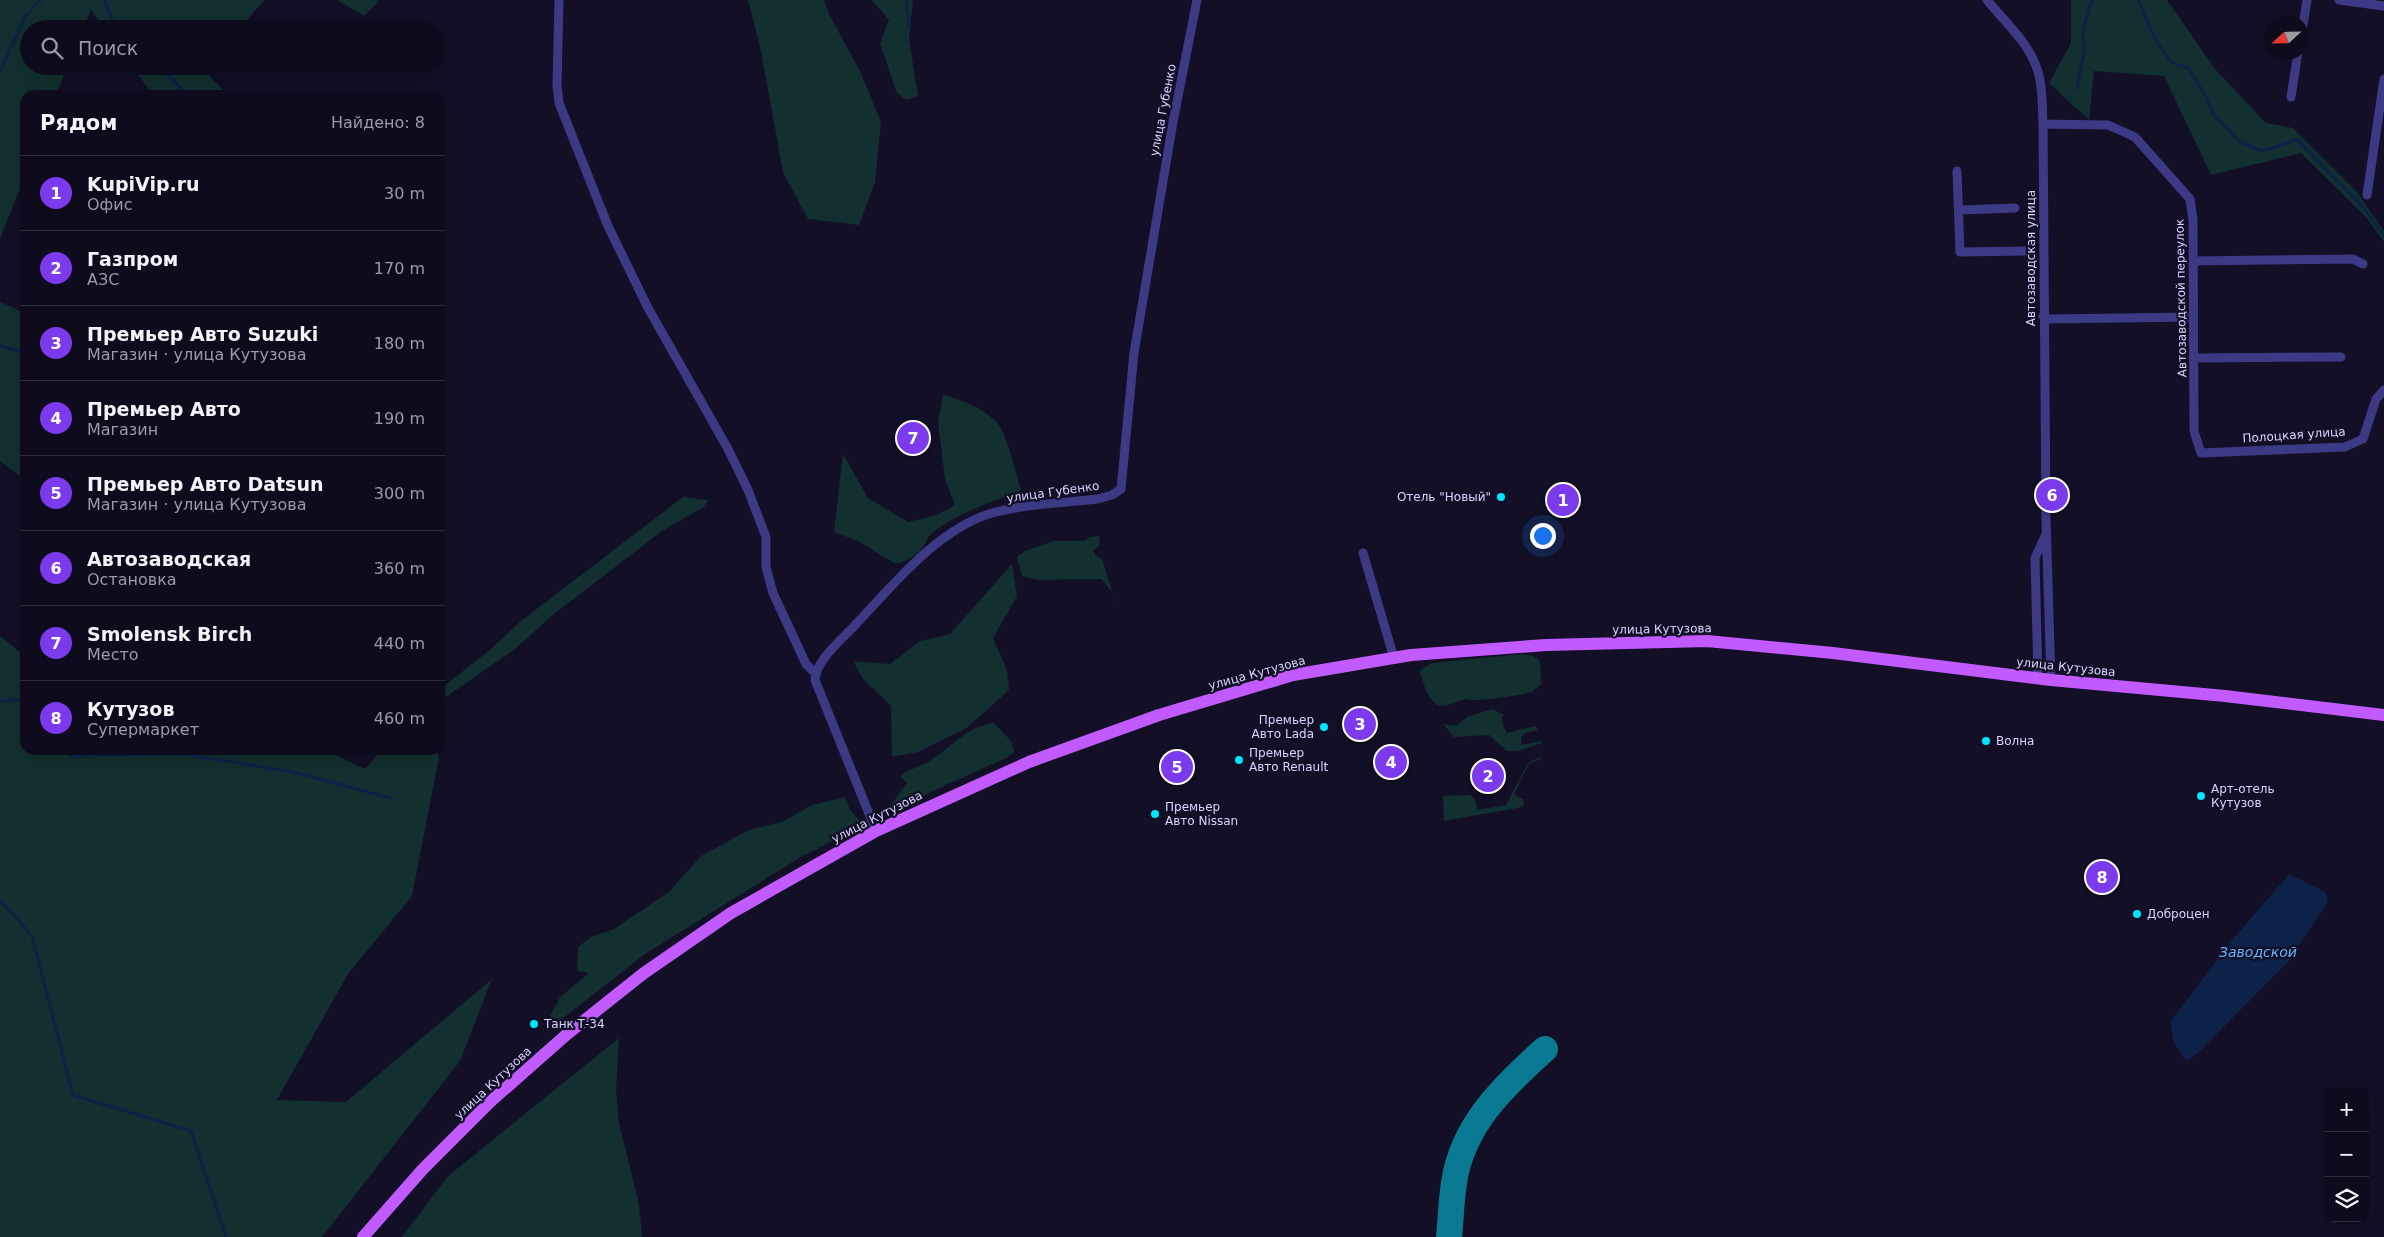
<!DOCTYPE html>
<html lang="ru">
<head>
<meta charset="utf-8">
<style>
  body { margin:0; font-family:"DejaVu Sans",sans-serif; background:#171425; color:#f1f3f6 }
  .controls { position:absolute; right:15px; bottom:15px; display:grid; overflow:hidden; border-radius:10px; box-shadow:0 5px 20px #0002 }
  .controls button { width:45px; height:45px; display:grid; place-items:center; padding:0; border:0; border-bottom:1px solid #2e2b3b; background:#0e0b1c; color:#f1f3f6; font:25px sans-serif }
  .compass { position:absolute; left:2264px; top:15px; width:45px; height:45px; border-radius:50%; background:#0e0b1c; box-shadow:0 5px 20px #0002; rotate:248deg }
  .you { position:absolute; left:1542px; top:535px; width:18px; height:18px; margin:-12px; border:4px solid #fff; border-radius:50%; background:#1a73e8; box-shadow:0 0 0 8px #1a73e833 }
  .badge { display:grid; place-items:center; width:32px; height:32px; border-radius:50%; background:#7c3aed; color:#fff; font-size:16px; font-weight:700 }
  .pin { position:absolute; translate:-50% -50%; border:2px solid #fff; box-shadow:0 1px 5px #0006 }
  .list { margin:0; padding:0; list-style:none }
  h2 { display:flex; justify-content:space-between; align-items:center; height:65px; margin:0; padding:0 20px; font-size:21px }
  h2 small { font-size:16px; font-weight:400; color:#9b9ba3 }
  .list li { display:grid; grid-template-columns:32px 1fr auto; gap:15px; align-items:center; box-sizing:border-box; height:75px; padding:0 20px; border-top:1px solid #2e2b3b }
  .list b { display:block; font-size:19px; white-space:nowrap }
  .list p { margin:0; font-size:16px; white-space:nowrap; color:#9b9ba3 }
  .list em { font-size:16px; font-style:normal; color:#9b9ba3 }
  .icon { flex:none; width:28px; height:28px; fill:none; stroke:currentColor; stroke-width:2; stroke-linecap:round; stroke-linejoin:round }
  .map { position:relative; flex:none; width:2384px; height:1237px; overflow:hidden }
  .search { position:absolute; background:#0e0b1c; box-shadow:0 5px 20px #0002; left:20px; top:20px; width:425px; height:55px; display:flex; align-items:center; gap:12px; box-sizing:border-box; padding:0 18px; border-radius:28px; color:#9b9ba3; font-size:19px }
  .panel { position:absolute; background:#0e0b1c; box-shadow:0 5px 20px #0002; left:20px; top:90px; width:425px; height:665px; border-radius:15px }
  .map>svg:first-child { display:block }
  .green { fill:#12302f }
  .water { fill:#0c2248 }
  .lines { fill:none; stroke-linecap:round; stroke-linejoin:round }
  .stream { stroke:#0c2248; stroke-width:3 }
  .taxiway { stroke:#0a7a92; stroke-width:26 }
  .street { stroke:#3d3a85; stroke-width:9 }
  .primary { stroke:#c25bff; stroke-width:12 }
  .poi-dot { fill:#00e5ff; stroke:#130f26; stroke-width:2 }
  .labels { text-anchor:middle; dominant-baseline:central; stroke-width:4.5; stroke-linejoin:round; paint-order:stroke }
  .street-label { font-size:12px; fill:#d9d4ff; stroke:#130f26 }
  .poi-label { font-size:12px; fill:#d9d4ff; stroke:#130f26; text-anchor:start }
  .water-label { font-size:14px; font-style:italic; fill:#62b6ff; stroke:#130f26 }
</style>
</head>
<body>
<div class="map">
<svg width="2384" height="1237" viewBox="0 0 2384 1237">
  <rect width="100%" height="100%" fill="#130f26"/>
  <path class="green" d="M0 0H265L238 29H105L91 10 83 29H29V66H68L56 95H25V176L0 239Z
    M337 0H377L378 2 364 16Z
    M748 0H824L829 14 860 71 881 122 875 182 859 225 808 219 783 172 761 51Z
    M872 0H913L909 39 918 96 906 100 897 93 880 43 889 20Z
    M2071 0H2167L2215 69 2266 123 2293 128 2357 192 2384 231V242L2367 218 2301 153 2211 175 2164 76 2094 71 2089 120 2049 83 2071 43Z
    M132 66H203L201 68 229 95H153Z
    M0 302 25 313V480L0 461Z
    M943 394C962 401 985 408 998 424 1008 437 1016 474 1021 490 992 503 950 515 928 537 926 540 926 544 923 547 917 555 903 564 894 563L860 542 834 532 843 454 868 498 908 522 937 515 955 505 945 479 938 422Z
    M683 497 708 500 704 507 662 531 554 614 515 649 440 701V689L490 650 521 621Z
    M1100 536 1099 546 1093 551 1096 556 1102 559 1118 610 1112 592 1101 579 1037 580 1022 576 1017 557 1025 551 1054 541H1084L1089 537Z
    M1012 564 1017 596 993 638 1007 670 1009 690 967 728 918 752 892 757 891 706 863 679 853 661 890 664 920 641 950 634Z
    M0 636 25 656V750H326L365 769 382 750H436L439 757 412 896 348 974 277 1100 346 1102 492 979 460 1061 322 1237H0Z
    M1523 654 1533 656 1540 661 1541 684C1538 687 1535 690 1532 692 1522 695 1473 703 1465 699 1458 701 1448 706 1442 706 1430 706 1421 680 1420 670L1432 663Z
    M1492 709 1504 715 1502 717 1503 726 1507 733 1535 726 1538 730 1525 733 1521 738V745L1542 741V743L1518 751H1507L1489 735 1454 737 1443 724 1456 726 1467 717Z
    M994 723 1011 741 1014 752 1006 758 935 790 892 812 884 809 893 802 907 783 900 776C910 769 921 766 931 760 953 746 967 726 994 723Z
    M1539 757 1542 758 1529 764 1514 794 1524 800 1523 807 1444 821 1443 796 1470 795 1475 799 1477 810 1506 805 1528 763Z
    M845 797 850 810 861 822 841 837 799 858 645 954 562 1019 549 1018 560 997 589 973 577 971 578 947 591 937 614 929 669 892 701 856 749 830 782 822 812 805Z
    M619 1038 616 1089 619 1123 639 1204 642 1237H402L448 1176Z"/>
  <path class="water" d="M2289 874 2325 892 2328 902 2288 962 2198 1053 2186 1061 2174 1043 2170 1022 2233 939Z"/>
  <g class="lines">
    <path class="stream" d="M104 0 112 19 121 29
      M906 0 910 28
      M2138 0 2155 39 2171 62 2188 68 2204 93 2214 115 2240 142 2261 151 2280 146 2297 139 2364 208 2384 236
      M159 66 187 95
      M0 71 26 15 41 0
      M2077 89 2084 51 2083 29 2092 0
      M0 346 25 353
      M0 701 25 699
      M66 750 70 756 182 754 289 771 390 798
      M0 900 32 936 73 1095 191 1131 226 1237"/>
    <path class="taxiway" d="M1449 1237C1451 1219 1451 1201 1454 1183 1462 1125 1504 1086 1545 1049"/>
    <path class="street" d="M559 0 557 85 559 103 608 226 648 308 728 449 748 490 766 537V567L773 593 806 664 815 673
      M1987 0C2003 20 2027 41 2036 66 2043 83 2042 105 2043 124L2046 519 2051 680
      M2339 0 2384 6
      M2302 32 2307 0
      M2291 97 2298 52
      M2043 124 2108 125 2135 137 2190 199 2193 220 2194 431 2201 453 2345 447 2363 439 2376 399 2384 390
      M1957 171 1960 252 2028 251
      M2367 195 2384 79
      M1959 210 2015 208
      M2192 261 2353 259 2363 264
      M2043 316 2049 319 2192 317
      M2194 358 2341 357
      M1363 553 1394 658
      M2038 679 2035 558 2046 534
      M876 831 815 680C816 659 843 639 857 623 894 584 938 529 992 513 1026 504 1063 503 1098 499L1112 495 1121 489 1134 353 1173 122 1197 0"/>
    <path class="primary" d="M363 1237 423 1169 490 1102 566 1035 644 973 731 913 876 831 1029 762 1159 715 1293 675 1411 655 1546 645 1707 641 1833 653 2051 680 2225 696 2384 715"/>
  </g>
  <g class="poi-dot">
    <circle cx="1501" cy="497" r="5"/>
    <circle cx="1324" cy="727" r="5"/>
    <circle cx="1986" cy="741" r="5"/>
    <circle cx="1239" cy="760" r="5"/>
    <circle cx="2201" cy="796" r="5"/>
    <circle cx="1155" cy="814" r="5"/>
    <circle cx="2137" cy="914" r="5"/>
    <circle cx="534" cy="1024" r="5"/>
  </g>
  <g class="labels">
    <g class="street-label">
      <text transform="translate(1163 110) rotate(-79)">улица Губенко</text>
      <text transform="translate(2031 258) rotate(-90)">Автозаводская улица</text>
      <text transform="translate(2181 298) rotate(-91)">Автозаводской переулок</text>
      <text transform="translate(2294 435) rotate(-4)">Полоцкая улица</text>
      <text transform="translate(1053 492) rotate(-8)">улица Губенко</text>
      <text transform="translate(1662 629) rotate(-1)">улица Кутузова</text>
      <text transform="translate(2066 667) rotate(6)">улица Кутузова</text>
      <text transform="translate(1257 673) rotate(-15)">улица Кутузова</text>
      <text transform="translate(877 817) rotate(-27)">улица Кутузова</text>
      <text transform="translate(493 1083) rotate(-43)">улица Кутузова</text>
    </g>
    <g class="poi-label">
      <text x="1491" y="497" text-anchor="end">Отель "Новый"</text>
      <text x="1314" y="720" text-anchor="end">Премьер<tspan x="1314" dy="14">Авто Lada</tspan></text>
      <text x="1996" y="741">Волна</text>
      <text x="1249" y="753">Премьер<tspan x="1249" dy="14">Авто Renault</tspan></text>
      <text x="2211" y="789">Арт-отель<tspan x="2211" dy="14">Кутузов</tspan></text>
      <text x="1165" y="807">Премьер<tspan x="1165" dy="14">Авто Nissan</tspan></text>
      <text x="2147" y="914">Доброцен</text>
      <text x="544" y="1024">Танк Т-34</text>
    </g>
    <g class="water-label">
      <text x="2258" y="952">Заводской</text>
    </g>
  </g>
</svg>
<div class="controls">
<button>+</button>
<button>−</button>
<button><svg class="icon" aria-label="layers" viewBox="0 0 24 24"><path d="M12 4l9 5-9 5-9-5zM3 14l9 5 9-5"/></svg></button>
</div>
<svg class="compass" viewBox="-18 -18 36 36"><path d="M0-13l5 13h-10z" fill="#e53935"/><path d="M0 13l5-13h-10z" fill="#9b9ba3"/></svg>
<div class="you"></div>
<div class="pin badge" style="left:1563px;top:500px">1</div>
<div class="pin badge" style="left:1488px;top:776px">2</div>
<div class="pin badge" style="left:1360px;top:724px">3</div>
<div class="pin badge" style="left:1391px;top:762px">4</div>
<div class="pin badge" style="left:1177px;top:767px">5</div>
<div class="pin badge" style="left:2052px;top:495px">6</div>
<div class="pin badge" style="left:913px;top:438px">7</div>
<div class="pin badge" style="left:2102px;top:877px">8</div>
<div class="search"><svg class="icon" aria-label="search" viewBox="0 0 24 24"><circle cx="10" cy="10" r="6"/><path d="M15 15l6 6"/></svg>Поиск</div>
<section class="panel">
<h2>Рядом<small>Найдено: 8</small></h2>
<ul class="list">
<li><span class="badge">1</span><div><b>KupiVip.ru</b><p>Офис</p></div><em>30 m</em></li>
<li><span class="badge">2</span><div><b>Газпром</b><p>АЗС</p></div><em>170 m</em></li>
<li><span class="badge">3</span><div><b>Премьер Авто Suzuki</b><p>Магазин · улица Кутузова</p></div><em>180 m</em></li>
<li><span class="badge">4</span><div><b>Премьер Авто</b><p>Магазин</p></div><em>190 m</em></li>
<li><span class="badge">5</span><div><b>Премьер Авто Datsun</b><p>Магазин · улица Кутузова</p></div><em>300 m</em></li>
<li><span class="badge">6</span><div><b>Автозаводская</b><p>Остановка</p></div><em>360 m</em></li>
<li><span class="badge">7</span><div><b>Smolensk Birch</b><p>Место</p></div><em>440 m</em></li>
<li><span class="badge">8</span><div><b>Кутузов</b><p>Супермаркет</p></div><em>460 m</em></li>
</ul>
</section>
</div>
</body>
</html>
